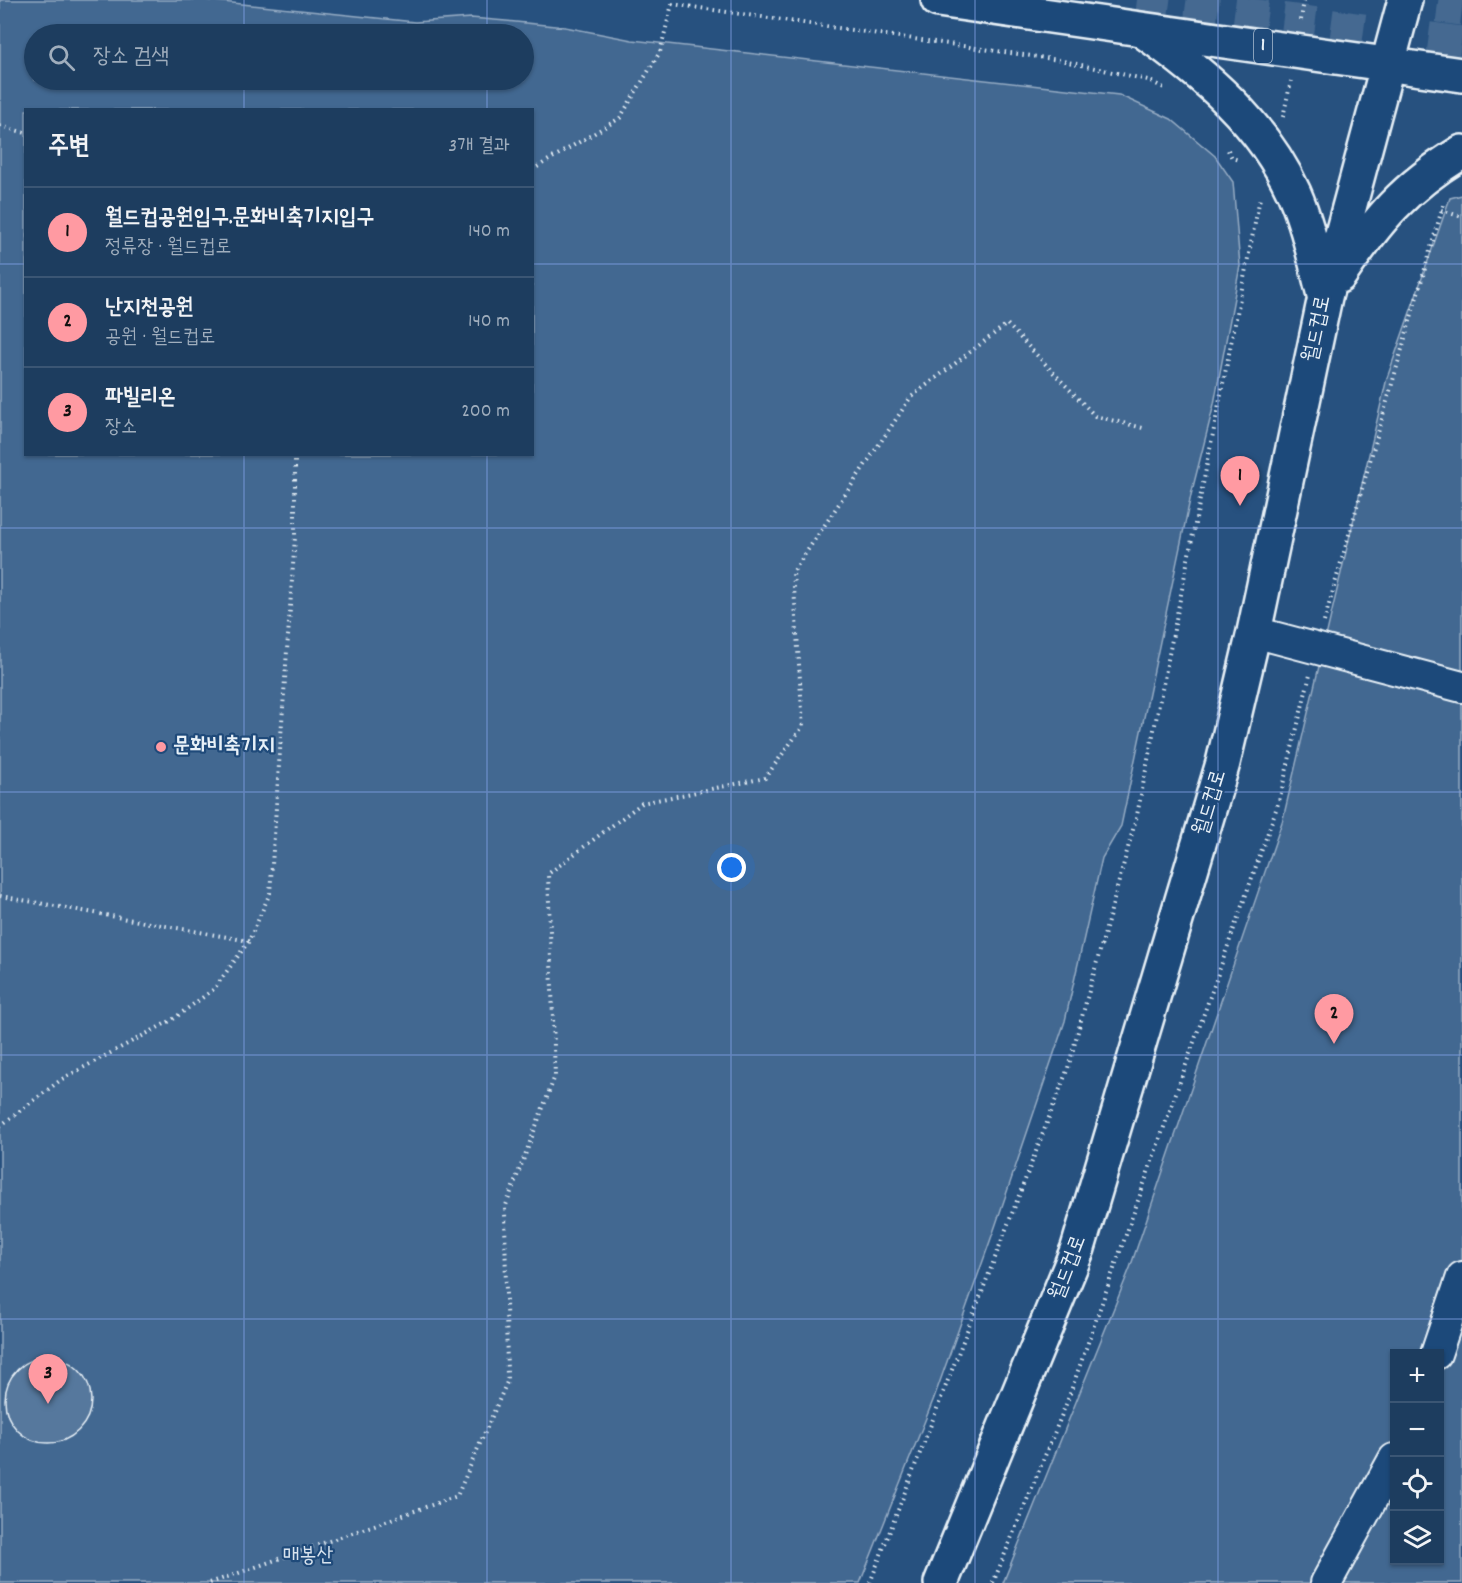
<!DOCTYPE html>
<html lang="ko">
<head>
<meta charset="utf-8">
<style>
  body { margin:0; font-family:Dekko,"Poor Story",sans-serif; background:#2a4868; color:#f1f3f6 }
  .controls { position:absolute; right:18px; bottom:18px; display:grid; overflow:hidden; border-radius:0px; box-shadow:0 2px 4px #0004 }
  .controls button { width:54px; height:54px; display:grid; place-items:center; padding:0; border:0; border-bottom:2px solid #3b5674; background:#1d3d5f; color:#f1f3f6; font:30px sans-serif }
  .you { position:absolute; left:732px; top:868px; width:21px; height:21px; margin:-15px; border:4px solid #fff; border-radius:50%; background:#1a73e8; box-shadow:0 0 0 9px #1a73e833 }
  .badge { display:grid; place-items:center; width:39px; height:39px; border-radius:50%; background:#ff9aa2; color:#111; font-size:20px; font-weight:700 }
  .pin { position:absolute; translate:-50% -50px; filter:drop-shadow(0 2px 3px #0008) }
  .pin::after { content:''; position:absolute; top:32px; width:21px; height:18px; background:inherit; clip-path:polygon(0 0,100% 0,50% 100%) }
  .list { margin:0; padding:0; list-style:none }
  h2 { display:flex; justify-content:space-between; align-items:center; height:78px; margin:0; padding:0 24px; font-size:26px }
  h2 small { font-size:20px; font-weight:400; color:#a0aebd }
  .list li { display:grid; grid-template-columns:39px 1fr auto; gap:18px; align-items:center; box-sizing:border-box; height:90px; padding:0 24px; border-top:2px solid #3b5674 }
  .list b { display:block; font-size:22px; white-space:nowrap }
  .list p { margin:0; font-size:20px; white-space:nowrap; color:#a0aebd }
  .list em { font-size:20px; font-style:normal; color:#a0aebd }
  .icon { flex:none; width:33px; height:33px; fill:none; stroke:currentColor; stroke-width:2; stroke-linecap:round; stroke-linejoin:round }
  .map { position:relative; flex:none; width:1462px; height:1583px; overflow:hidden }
  .search { position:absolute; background:#1d3d5f; box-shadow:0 2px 4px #0004; left:24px; top:24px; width:510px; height:66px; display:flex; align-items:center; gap:15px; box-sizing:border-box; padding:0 21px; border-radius:33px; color:#a0aebd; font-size:22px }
  .panel { position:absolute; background:#1d3d5f; box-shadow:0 2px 4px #0004; left:24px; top:108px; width:510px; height:348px; border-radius:0px }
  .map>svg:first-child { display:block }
  .green { fill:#436891; stroke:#96acc4; stroke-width:1.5; fill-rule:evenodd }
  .building { fill:#57789d; stroke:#e8f1f8; stroke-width:1.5 }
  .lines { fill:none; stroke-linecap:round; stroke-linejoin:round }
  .major-tunnel { stroke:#446991; stroke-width:33; stroke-dasharray:33 16; stroke-linecap:butt }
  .minor-casing { stroke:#e8f1f8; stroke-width:34 }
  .major-casing { stroke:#e8f1f8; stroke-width:38 }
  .path { stroke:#e8f1f8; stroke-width:4; stroke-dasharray:1.5 4.5; stroke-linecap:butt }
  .minor { stroke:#1f4a7a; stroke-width:30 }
  .major { stroke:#1f4a7a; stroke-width:33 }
  .grid { fill:none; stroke:#82a0e8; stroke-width:1.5; stroke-opacity:0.55 }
  .poi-dot { fill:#ff9aa2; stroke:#1f4a7a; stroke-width:2 }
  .labels { text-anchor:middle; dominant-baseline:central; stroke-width:4.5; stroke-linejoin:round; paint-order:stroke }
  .shield { fill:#1f4a7a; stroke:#acbfd2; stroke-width:1.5 }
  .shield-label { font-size:20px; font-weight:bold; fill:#e8f1f8 }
  .street-label { font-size:21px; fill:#e8f1f8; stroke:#1f4a7a }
  .poi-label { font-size:21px; font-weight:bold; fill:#e8f1f8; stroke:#1f4a7a; text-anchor:start }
  .park-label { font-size:21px; fill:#d8e3ee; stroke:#1f4a7a }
</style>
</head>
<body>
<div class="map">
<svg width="1462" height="1583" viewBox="0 0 1462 1583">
  <rect width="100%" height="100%" fill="#27517f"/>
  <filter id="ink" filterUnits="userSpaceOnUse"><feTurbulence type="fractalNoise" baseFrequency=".0167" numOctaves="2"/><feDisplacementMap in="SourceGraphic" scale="12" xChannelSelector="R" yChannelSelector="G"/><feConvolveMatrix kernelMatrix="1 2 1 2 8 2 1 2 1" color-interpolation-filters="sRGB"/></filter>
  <g filter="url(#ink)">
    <path class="green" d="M0 0H204L415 22 471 18 506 21 565 27 632 40 1119 95 1171 119 1215 156 1233 182 1240 266 1214 404 1191 495 1121 826 1102 858 1065 1021 994 1230 934 1398 860 1583H0ZM524 34V80H34V34ZM26 110H532V454H26Z
      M1462 195V1583H1003L1130 1268 1283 819 1387 378 1450 198ZM1394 1354H1440V1560H1394Z"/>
    <path class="building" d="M5 1400a43 43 0 1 1 86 0a43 43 0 1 1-86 0Z"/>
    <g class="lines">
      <path class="major-tunnel" d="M1137 0 1462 43
        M1389 0 1462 9"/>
      <defs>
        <path id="minor" d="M1254 632 1462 687
          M1436 1354 1462 1277
          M1326 1583 1394 1459"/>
        <path id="major" d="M938 0 1462 75
          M1142 30C1204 74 1262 122 1294 193 1308 225 1315 261 1324 295
          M1339 276C1378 219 1403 188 1462 152
          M941 1583 1078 1248 1223 763 1254 632 1325 297 1405 0"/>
      </defs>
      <use href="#minor" class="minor-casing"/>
      <use href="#major" class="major-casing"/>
      <path class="path" d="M672 4 1059 60 1148 80 1164 88
        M1301 20 1304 0
        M1283 117 1291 81
        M0 126 26 133
        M1228 150 1232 158 1239 160
        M532 170 620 118 660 52 673 0
        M1441 210 1462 217
        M1324 622 1444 202
        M0 896 249 941
        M0 1126 62 1079 172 1020 214 989 249 941 270 893 295 537V454
        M210 1583 457 1496 507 1382 505 1208 555 1076 548 874 642 803 765 778 803 726 793 572 911 397 1007 324 1095 416 1143 428
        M870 1583 1068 1068 1137 815 1260 198
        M993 1583 1067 1402 1279 801 1310 675"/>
      <use href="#minor" class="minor"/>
      <use href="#major" class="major"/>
    </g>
  </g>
  <path class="grid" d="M244 0V34M487 0V34M731 0V1583M975 0V1583M1218 0V1583M244 80V110M487 80V110M0 264H26M532 264H1462M244 454V1583M487 454V1583M0 528H1462M0 792H1462M0 1055H1462M0 1319H1462"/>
  <circle class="poi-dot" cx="161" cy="747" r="6"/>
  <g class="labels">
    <rect class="shield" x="1254" y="29" width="18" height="34" rx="4.5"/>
    <g class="shield-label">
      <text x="1263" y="46">1</text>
    </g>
    <g class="street-label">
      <text transform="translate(1318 329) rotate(-78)">월드컵로</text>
      <text transform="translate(1211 803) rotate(-73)">월드컵로</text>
      <text transform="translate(1069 1268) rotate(-69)">월드컵로</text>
    </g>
    <g class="poi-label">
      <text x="173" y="747">문화비축기지</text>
    </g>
    <g class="park-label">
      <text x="308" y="1557">매봉산</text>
    </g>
  </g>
</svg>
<div class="controls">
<button>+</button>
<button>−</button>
<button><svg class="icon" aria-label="locate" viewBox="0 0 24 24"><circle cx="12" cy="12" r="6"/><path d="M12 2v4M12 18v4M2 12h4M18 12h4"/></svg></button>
<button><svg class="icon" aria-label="layers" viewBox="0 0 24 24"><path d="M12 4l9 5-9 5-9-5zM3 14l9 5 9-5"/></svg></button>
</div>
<div class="you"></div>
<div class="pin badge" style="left:1240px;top:506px">1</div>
<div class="pin badge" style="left:1334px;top:1044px">2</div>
<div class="pin badge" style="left:48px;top:1404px">3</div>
<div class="search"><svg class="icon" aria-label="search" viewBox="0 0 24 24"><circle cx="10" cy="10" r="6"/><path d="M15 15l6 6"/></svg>장소 검색</div>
<section class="panel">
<h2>주변<small>3개 결과</small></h2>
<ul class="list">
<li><span class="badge">1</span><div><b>월드컵공원입구.문화비축기지입구</b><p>정류장 · 월드컵로</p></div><em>140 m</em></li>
<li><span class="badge">2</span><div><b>난지천공원</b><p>공원 · 월드컵로</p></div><em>140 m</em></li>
<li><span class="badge">3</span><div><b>파빌리온</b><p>장소</p></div><em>200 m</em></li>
</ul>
</section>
</div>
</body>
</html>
